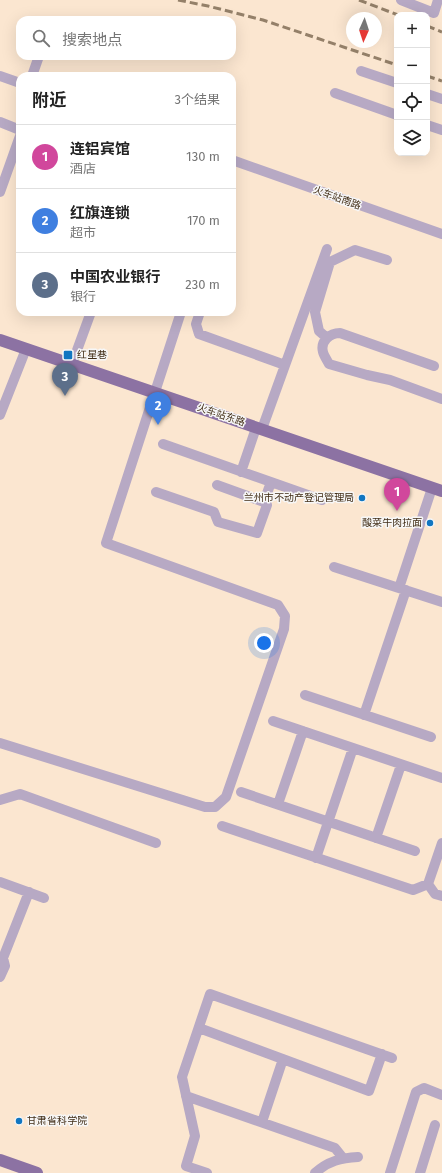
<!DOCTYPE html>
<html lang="zh">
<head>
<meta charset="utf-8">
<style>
  body { margin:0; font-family:"Fira Sans","Noto Sans SC",sans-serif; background:#f2f2f2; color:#222 }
  .controls { position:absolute; right:12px; top:12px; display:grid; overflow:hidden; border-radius:8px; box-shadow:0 4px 16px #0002 }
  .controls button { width:36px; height:36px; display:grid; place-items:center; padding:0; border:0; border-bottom:1px solid #e0e0e0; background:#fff; color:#222; font:20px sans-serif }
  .compass { position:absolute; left:346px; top:12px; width:36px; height:36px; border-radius:50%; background:#fff; box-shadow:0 4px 16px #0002; rotate:183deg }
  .you { position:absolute; left:264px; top:643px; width:14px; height:14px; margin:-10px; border:3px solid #fff; border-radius:50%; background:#1a73e8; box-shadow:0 0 0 6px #1a73e833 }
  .badge { display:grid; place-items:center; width:26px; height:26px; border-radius:50%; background:#ea580c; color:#fff; font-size:13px; font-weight:700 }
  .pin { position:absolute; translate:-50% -33px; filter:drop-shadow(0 1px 2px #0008) }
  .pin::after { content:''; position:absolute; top:21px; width:14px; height:12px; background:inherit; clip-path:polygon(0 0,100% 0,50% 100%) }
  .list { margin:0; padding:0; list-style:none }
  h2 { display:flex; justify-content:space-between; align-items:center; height:52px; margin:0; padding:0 16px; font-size:17px }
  h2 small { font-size:13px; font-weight:400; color:#767676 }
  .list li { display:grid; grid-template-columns:26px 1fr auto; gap:12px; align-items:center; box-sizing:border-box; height:64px; padding:0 16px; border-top:1px solid #e0e0e0 }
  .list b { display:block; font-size:15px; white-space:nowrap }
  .list p { margin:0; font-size:13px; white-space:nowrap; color:#767676 }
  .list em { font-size:13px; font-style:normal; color:#767676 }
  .icon { flex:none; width:22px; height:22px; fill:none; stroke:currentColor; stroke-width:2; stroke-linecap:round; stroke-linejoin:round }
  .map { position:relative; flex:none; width:442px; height:1173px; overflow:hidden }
  .search { position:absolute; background:#fff; box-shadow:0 4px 16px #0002; left:16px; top:16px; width:220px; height:44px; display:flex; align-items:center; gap:10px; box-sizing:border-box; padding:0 14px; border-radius:12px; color:#767676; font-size:15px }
  .panel { position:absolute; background:#fff; box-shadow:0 4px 16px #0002; left:16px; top:72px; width:220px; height:244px; border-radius:12px }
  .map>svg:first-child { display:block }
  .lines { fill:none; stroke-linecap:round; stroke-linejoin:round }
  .minor { stroke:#b7a9c4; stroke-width:10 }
  .major { stroke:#8c72a3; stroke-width:12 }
  .rail { stroke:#948069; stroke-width:3; stroke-dasharray:8 4; stroke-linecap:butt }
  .poi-dot { fill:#1176c1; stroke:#f7f7f7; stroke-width:1.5 }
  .labels { text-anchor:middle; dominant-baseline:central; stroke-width:3; stroke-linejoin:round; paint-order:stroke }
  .street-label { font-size:10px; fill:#422e17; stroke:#f7f7f7 }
  .poi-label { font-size:10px; fill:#422e17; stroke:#f7f7f7; text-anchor:start }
</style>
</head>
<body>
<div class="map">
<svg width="442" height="1173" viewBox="0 0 442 1173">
  <rect width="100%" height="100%" fill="#fbe6d0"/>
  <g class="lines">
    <path class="minor" d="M401 0 434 13 438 0
      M361 71 397 83
      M0 76 20 83
      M32 76 39 56
      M335 93 397 115
      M427 94 442 99
      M0 122 20 130
      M427 125 442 130
      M232 160 442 234
      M0 192 20 136
      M200 312 196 324 199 334 285 365
      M327 338 319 331 315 312 330 262 355 250 387 260
      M72 364 91 312
      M434 366 340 333C330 333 320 341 323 352 324 356 327 360 329 364L367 375 390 380 442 399
      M0 415 26 349
      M262 429 327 249
      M163 444 322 500
      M241 472 256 428
      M156 492 214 512 218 522 257 533 267 505 264 502 217 485
      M264 502 271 482
      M334 567 442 602
      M399 588 432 488
      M305 695 431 737
      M364 715 406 590
      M273 721 442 778
      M0 743 205 807H215L226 797 284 629 285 616 278 605 106 543 181 312
      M241 792 415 851
      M0 800 20 794 156 843
      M278 804 303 731
      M222 826 413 890 428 884 442 843
      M376 838 401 765
      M316 858 353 748
      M0 882 44 898
      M428 884 435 894 442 896
      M0 977 5 966 3 958 29 892
      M199 1028 369 1091 382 1054
      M186 1096 335 1148 343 1158
      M262 1122 283 1059
      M207 1173 186 1166 195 1136 182 1077 210 994 392 1058
      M315 1173C328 1161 341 1158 358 1157
      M390 1173 416 1092 424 1088 442 1095
      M420 1173 435 1125"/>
    <path class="major" d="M0 340 442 491
      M0 1160 37 1173"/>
    <path class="rail" d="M178 0 208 6 263 20 397 65
      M359 0 398 15
      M427 26 442 32
      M427 76 442 81"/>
  </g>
  <g class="poi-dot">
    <rect x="63" y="350" width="10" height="10" rx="2"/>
    <circle cx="362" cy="498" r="4"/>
    <circle cx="430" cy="523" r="4"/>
    <circle cx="19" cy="1121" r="4"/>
  </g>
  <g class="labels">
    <g class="street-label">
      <text transform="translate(337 198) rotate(20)">火车站南路</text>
      <text transform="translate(221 415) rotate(19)">火车站东路</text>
    </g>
    <g class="poi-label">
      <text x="77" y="355">红星巷</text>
      <text x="354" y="498" text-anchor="end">兰州市不动产登记管理局</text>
      <text x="422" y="523" text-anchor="end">酸菜牛肉拉面</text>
      <text x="27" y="1121">甘肃省科学院</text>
    </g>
  </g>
</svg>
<div class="controls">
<button>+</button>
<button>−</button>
<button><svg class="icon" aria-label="locate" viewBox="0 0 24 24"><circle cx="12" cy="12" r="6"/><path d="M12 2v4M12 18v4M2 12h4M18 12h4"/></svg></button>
<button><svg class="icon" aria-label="layers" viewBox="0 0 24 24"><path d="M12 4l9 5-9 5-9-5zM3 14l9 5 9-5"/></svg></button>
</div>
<svg class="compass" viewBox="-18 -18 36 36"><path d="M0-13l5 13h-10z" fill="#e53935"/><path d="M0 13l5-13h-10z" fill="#767676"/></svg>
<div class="you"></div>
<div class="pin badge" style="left:397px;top:511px;background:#d1479c">1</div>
<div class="pin badge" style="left:158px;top:425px;background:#3f7fe0">2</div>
<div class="pin badge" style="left:65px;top:396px;background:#5c6f8a">3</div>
<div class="search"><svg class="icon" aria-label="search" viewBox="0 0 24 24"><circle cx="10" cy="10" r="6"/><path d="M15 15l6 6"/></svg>搜索地点</div>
<section class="panel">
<h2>附近<small>3个结果</small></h2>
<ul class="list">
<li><span class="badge" style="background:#d1479c">1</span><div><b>连铝宾馆</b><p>酒店</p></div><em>130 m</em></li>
<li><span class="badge" style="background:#3f7fe0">2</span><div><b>红旗连锁</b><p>超市</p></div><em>170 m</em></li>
<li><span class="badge" style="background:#5c6f8a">3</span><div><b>中国农业银行</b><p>银行</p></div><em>230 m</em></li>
</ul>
</section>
</div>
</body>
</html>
